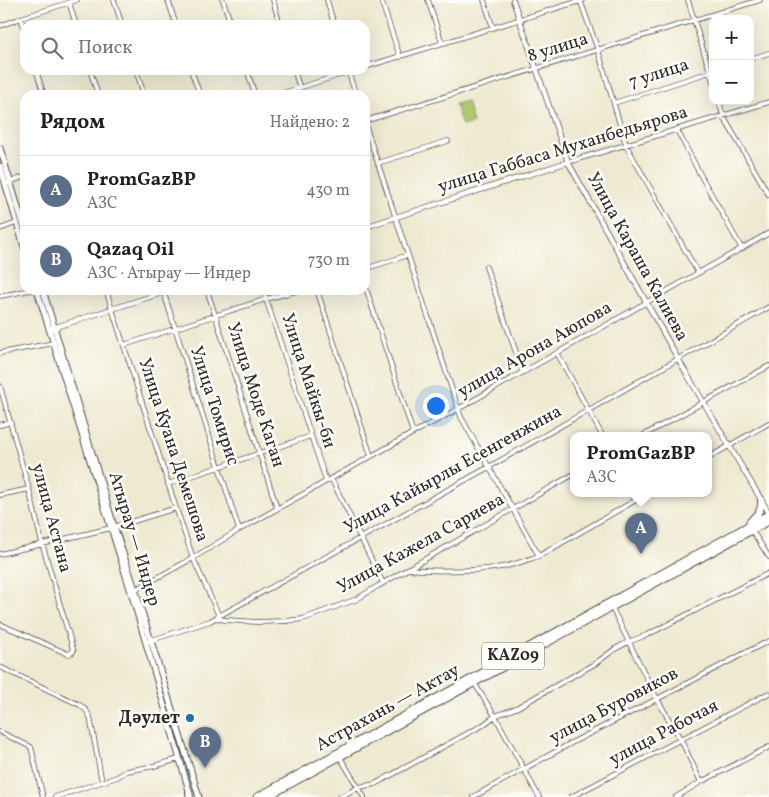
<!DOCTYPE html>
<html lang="ru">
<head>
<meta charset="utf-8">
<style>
  body { margin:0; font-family:Vollkorn,serif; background:#f6f6f6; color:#202124 }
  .controls { position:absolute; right:15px; top:15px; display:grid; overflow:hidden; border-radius:10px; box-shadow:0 5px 20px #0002 }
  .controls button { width:45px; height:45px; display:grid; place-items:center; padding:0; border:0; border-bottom:1px solid #e0e0e0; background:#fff; color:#202124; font:25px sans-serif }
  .you { position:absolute; left:435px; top:405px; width:18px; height:18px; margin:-12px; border:4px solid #fff; border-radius:50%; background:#1a73e8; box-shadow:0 0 0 8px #1a73e833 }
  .badge { display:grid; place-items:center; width:32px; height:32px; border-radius:50%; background:#db2777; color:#fff; font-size:16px; font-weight:700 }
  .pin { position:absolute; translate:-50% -41px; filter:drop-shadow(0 1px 2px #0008) }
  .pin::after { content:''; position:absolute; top:26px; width:18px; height:15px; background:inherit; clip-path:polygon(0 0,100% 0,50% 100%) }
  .popup { position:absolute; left:570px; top:432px; width:142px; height:65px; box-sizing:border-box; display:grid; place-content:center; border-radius:10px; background:#fff; filter:drop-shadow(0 1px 4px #0005); font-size:16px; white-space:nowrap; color:#757577 }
  .popup b { font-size:19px; color:#202124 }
  .popup::after { content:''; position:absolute; left:50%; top:100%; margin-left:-10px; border:10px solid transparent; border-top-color:#fff }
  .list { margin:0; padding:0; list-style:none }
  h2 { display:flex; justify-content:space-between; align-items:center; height:65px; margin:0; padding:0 20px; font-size:21px }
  h2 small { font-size:16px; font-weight:400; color:#757577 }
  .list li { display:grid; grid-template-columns:32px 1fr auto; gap:15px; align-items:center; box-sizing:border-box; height:70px; padding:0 20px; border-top:1px solid #e0e0e0 }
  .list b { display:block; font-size:19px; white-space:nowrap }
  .list p { margin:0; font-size:16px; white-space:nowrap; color:#757577 }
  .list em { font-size:16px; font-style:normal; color:#757577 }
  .icon { flex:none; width:28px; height:28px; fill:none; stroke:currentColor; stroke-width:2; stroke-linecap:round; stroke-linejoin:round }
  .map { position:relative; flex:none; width:769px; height:797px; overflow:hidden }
  .search { position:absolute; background:#fff; box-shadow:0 5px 20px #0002; left:20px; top:20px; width:350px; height:55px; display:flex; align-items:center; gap:12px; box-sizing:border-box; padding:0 18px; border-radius:15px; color:#757577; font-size:19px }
  .panel { position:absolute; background:#fff; box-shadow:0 5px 20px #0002; left:20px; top:90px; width:350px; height:205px; border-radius:15px }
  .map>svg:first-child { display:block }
  .green { fill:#aec368; stroke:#6c774a }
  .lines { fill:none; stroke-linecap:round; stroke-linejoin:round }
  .minor-casing { stroke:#484844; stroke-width:5.5 }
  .tertiary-casing { stroke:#484844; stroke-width:6 }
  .secondary-casing { stroke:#484844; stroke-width:7 }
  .trunk-casing { stroke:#484844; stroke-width:8 }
  .minor { stroke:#fff; stroke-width:4 }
  .tertiary { stroke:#fff; stroke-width:4.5 }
  .secondary { stroke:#fff; stroke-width:5 }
  .trunk { stroke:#fff; stroke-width:6 }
  .poi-dot { fill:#1f6fb2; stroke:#fdfcf7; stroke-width:2 }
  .labels { text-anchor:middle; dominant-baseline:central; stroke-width:5; stroke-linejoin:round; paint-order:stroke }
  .shield { fill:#fdfcf7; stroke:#6a6a68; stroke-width:1 }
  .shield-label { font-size:16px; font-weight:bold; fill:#2b2b2b }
  .street-label { font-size:18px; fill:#2b2b2b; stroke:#fdfcf7 }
  .poi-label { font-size:18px; font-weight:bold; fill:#2b2b2b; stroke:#fdfcf7; text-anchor:end }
</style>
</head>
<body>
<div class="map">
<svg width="769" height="797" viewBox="0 0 769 797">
  <rect width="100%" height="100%" fill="#fdfcf7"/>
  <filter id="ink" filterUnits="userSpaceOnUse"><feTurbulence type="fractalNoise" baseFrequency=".02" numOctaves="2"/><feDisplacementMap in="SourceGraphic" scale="10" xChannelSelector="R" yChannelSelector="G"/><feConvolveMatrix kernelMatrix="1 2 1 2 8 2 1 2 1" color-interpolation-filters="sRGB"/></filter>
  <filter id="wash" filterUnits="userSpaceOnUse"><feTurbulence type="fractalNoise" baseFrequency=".0096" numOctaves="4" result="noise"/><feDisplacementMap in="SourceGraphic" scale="20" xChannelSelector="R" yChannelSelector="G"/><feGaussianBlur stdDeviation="1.12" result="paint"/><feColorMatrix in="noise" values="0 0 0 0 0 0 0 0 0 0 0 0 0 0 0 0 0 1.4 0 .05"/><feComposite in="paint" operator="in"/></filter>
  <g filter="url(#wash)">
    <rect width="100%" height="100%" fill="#eee9d0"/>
    <path class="green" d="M467 101 473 123 462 126 455 104Z"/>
  </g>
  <g filter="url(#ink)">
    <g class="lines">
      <defs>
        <path id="minor" d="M114 0 122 25
          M168 0 176 25
          M223 0 231 25
          M273 0 280 25
          M327 0 334 25
          M381 0 400 57
          M428 0 442 43
          M484 0 493 28
          M580 0 598 50 626 145 698 273
          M688 0 713 82
          M69 2 76 25
          M21 18 25 32
          M0 26 21 18 77 0
          M750 59 769 53
          M365 67 583 0
          M36 70 44 95
          M90 70 98 95
          M136 70 144 95
          M191 70 200 95
          M247 70 255 95
          M294 70 302 95
          M348 71 356 95
          M277 95 355 70
          M719 101 723 116 769 195
          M614 103 713 71
          M365 121 760 0
          M365 124 461 417 539 556
          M677 130 701 176 742 249
          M568 162 769 102
          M378 163 448 141
          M6 184 25 176
          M0 229 16 223
          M486 267 523 372
          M365 269 408 255
          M365 285 413 433
          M106 290 176 508 193 558 219 616
          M163 290 239 530
          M207 290 277 508
          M263 290 326 481
          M317 290 371 456
          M0 296 31 290
          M124 345 266 299 300 290
          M0 353 54 343
          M557 353 602 435
          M0 386 29 489 42 543 73 649V652L71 653 68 654 0 624
          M0 425 11 422
          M644 435 769 366
          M708 458 769 423
          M331 478 383 583
          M168 484 311 436
          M0 495 29 489
          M751 529 769 557
          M0 554 111 528 176 508
          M407 569C438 571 471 572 502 567 514 565 527 560 539 556L648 493
          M133 591 193 558 239 530 413 433 458 409 769 233
          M612 608 657 699 681 740 701 782
          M216 618 225 620 258 622 286 621 303 619 357 599 378 586 574 474
          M149 641 210 621 489 467 769 307
          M0 667 80 705 86 710 90 717 102 782
          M473 681 495 716 539 797
          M0 732 31 747 43 797
          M340 757 364 797
          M55 797 117 777 127 771 154 766 179 759
          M340 797 359 787 375 784 483 725 495 716 516 708 596 663 615 649 628 642 647 635 769 573
          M473 797 575 741 657 699 747 652 769 641
          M571 797 769 693
          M676 797 701 782 769 747"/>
        <path id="tertiary" d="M513 0 568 162 678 359 769 513
          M365 227 568 162
          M50 329 171 290"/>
        <path id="secondary" d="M0 148 25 230
          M0 166 25 250
          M37 290 131 592 190 794
          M43 290 114 526 135 589 199 797"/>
        <path id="trunk" d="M749 523C756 513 762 514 761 499
          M189 793 190 797
          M257 797 769 514
          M267 797 769 521"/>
      </defs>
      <use href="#minor" class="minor-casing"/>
      <use href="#tertiary" class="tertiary-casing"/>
      <use href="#secondary" class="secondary-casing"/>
      <use href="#trunk" class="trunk-casing"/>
      <use href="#minor" class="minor"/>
      <use href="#tertiary" class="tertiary"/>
      <use href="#secondary" class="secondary"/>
      <use href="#trunk" class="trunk"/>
    </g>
  </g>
  <circle class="poi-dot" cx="190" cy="718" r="5"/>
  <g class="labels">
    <rect class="shield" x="482" y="642.5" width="62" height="27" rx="4"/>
    <g class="shield-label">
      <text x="513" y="656">KAZ09</text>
    </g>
    <g class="street-label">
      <text transform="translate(558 48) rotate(-17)">8 улица</text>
      <text transform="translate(659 74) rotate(-18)">7 улица</text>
      <text transform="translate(563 150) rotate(-17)">улица Габбаса Муханбедьярова</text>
      <text transform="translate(637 257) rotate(61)">Улица Караша Калиева</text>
      <text transform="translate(535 350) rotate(-30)">улица Арона Аюпова</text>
      <text transform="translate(308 381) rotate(72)">Улица Майкы-би</text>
      <text transform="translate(255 395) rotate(72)">Улица Моде Каган</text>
      <text transform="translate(214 406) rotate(72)">Улица Томирис</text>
      <text transform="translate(173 450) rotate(72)">Улица Куана Демешова</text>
      <text transform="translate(453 470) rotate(-29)">Улица Кайырлы Есенгенжина</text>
      <text transform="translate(51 518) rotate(75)">улица Астана</text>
      <text transform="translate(134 539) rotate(73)">Атырау — Индер</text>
      <text transform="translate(421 544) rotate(-29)">Улица Кажела Сариева</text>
      <text transform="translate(614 706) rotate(-28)">улица Буровиков</text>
      <text transform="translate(388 708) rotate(-29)">Астрахань — Актау</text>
      <text transform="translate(664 733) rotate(-28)">улица Рабочая</text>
    </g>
    <g class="poi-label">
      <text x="180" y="718">Дәулет</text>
    </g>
  </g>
</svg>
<div class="controls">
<button>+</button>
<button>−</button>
</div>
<div class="you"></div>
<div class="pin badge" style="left:641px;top:554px;background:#5c6f8a">A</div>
<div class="popup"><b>PromGazBP</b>АЗС</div>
<div class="pin badge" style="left:205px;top:768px;background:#5c6f8a">B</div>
<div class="search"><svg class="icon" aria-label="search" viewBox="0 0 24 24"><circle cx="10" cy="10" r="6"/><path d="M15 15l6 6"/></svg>Поиск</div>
<section class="panel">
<h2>Рядом<small>Найдено: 2</small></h2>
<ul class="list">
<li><span class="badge" style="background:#5c6f8a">A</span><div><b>PromGazBP</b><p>АЗС</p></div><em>430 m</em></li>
<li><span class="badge" style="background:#5c6f8a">B</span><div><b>Qazaq Oil</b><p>АЗС · Атырау — Индер</p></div><em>730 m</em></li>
</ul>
</section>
</div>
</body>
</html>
